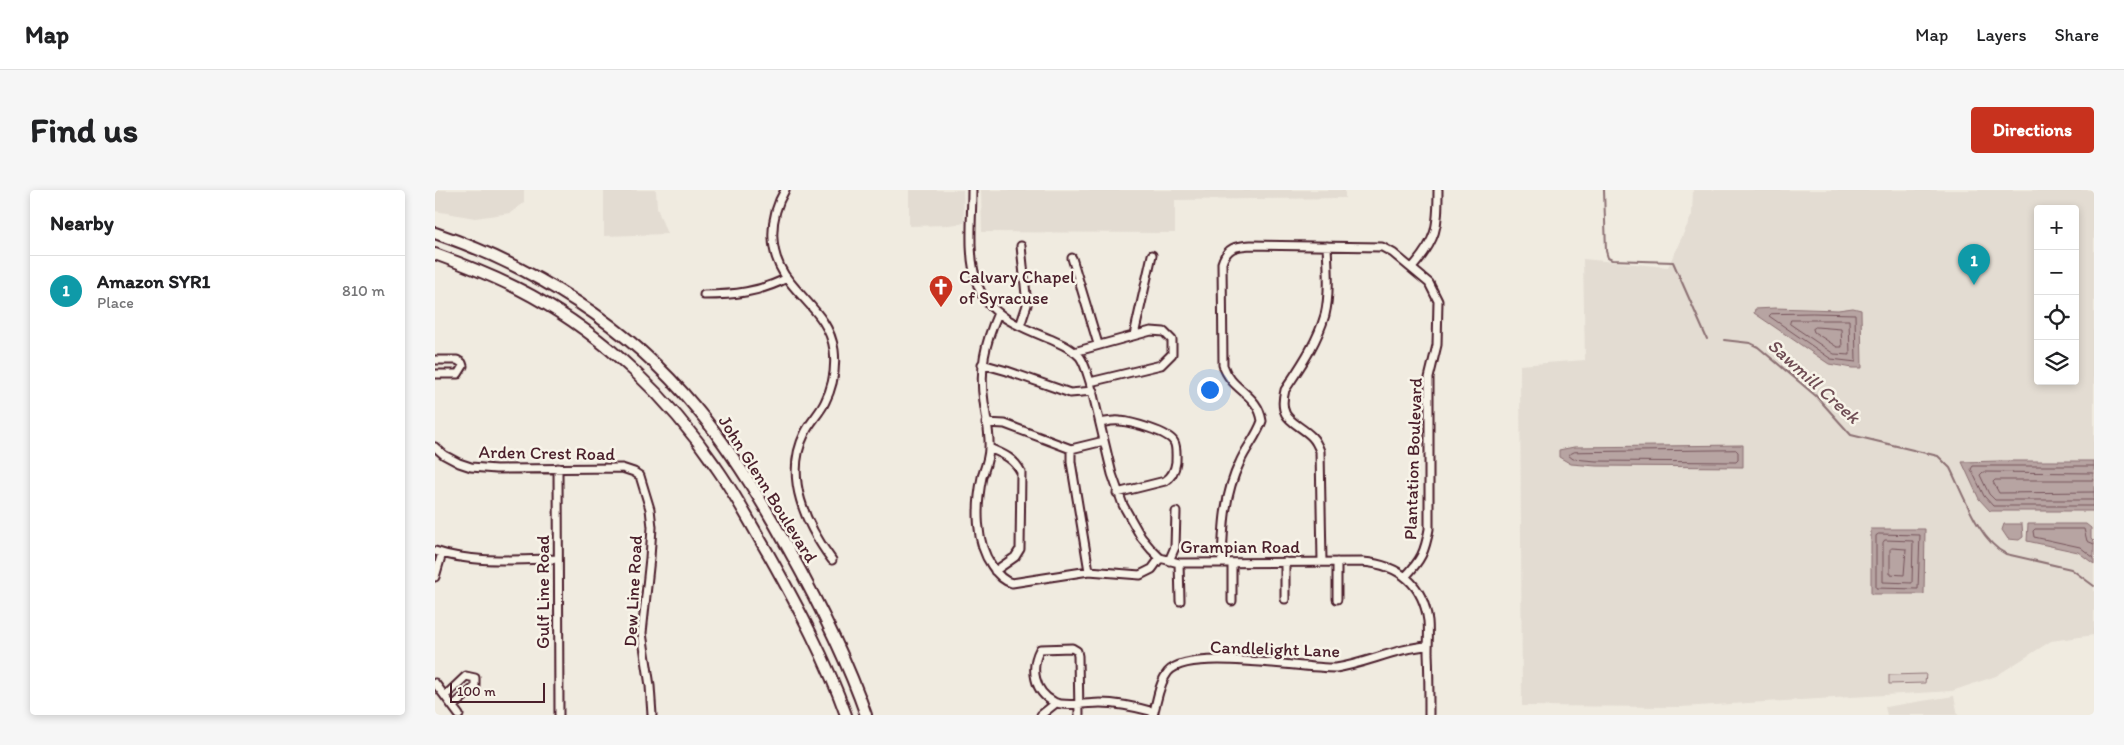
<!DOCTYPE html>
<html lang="en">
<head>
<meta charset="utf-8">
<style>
  body { margin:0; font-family:Itim,sans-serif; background:#f6f6f6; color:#202124 }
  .controls { position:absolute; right:15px; top:15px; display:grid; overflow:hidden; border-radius:5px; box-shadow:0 2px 8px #0003 }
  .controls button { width:45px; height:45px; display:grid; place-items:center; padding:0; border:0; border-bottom:1px solid #e0e0e0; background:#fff; color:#202124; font:25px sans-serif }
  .scale { position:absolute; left:15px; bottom:12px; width:95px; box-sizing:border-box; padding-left:5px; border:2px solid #4a1f2b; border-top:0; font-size:14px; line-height:18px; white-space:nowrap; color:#4a1f2b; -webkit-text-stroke:4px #f7f3e8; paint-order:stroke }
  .you { position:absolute; left:774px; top:199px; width:18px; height:18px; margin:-12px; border:4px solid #fff; border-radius:50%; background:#1a73e8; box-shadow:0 0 0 8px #1a73e833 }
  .badge { display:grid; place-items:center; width:32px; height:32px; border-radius:50%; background:#c8321e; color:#fff; font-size:16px; font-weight:700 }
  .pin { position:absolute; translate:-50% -41px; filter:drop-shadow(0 1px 2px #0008) }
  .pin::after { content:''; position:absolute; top:26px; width:18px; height:15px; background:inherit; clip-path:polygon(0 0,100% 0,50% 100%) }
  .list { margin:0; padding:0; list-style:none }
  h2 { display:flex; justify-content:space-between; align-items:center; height:65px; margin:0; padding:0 20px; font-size:21px }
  h2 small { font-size:16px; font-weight:400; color:#757577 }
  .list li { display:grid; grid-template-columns:32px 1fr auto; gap:15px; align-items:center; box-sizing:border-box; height:70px; padding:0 20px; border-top:1px solid #e0e0e0 }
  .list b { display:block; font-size:19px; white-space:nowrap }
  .list p { margin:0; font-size:16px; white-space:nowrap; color:#757577 }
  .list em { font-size:16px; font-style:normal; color:#757577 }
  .icon { flex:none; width:28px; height:28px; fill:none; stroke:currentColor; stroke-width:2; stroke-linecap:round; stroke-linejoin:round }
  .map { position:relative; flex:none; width:1659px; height:525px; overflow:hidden; border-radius:5px }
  header { display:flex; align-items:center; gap:30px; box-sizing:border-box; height:70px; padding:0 25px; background:#fff; border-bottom:1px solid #e0e0e0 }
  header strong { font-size:24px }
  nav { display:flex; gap:28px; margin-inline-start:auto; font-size:18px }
  .intro { display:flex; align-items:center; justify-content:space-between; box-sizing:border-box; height:120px; padding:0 30px }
  h1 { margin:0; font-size:35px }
  .button { padding:12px 22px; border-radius:5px; background:#c8321e; color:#fff; font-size:18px; font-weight:700 }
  main { display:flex; gap:30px; padding:0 30px }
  aside { flex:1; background:#fff; border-radius:5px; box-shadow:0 2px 8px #0003 }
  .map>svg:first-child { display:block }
  .built { fill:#e3dcd2; fill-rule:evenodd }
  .green { fill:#d8cdc6; stroke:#917678 }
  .water { fill:#b7a4a2; stroke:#8b6f72 }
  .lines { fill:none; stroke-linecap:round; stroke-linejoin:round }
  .shore { stroke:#76545b; stroke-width:1 }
  .stream { stroke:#8b6f72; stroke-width:2 }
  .street-casing { stroke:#4a1f2b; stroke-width:11 }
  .secondary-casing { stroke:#4a1f2b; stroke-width:14 }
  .street { stroke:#f7f3e8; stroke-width:7 }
  .secondary { stroke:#f7f3e8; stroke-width:10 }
  .labels { text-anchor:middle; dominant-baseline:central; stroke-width:5; stroke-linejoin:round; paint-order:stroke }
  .poi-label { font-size:18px; fill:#4a1f2b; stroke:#f7f3e8; text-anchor:start }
  .street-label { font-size:18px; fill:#4a1f2b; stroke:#f7f3e8 }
  .water-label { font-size:19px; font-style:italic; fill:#704e55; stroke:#f7f3e8 }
</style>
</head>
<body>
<header>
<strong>Map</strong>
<nav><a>Map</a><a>Layers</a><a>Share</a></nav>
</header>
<div class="intro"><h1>Find us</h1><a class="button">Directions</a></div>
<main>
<aside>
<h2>Nearby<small></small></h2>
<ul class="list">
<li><span class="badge" style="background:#0f9aa8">1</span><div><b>Amazon SYR1</b><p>Place</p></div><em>810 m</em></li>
</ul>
</aside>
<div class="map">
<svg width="1659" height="525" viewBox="0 0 1659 525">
  <rect width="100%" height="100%" fill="#f0ebe0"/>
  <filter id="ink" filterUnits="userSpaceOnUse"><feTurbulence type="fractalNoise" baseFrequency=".02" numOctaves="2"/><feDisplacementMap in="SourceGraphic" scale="10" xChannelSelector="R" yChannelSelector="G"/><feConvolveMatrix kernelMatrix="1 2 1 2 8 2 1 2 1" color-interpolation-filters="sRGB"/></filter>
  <g filter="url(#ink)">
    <path class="built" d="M0 0H89V13L75 23 40 28 0 21Z
      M169 0H221L222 18 232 44 169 46Z
      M474 0H528L529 33 514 35 474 36Z
      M546 0H910V8L740 10V43L547 42Z
      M1258 0H1659V445L1616 451 1561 486 1517 501 1246 517 1087 516 1085 175 1150 170 1148 69 1233 77 1257 25ZM1603 19H1640V191H1603Z
      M1519 506 1523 525H1452L1450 517Z"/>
    <path class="green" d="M1491 484 1490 493 1454 494V485Z"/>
    <path class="water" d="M1340 118 1403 120 1418 118 1426 120 1427 178H1417L1394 174 1319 123 1320 119Z
      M1308 255V277L1161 276 1136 274 1124 267V260L1139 257Z
      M1564 271H1659V321H1555L1544 309 1527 272Z
      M1569 334H1587L1588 347 1584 350 1573 349 1567 340Z
      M1593 334H1651L1656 338V348L1659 351V374L1643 362 1592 351Z
      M1436 339H1490L1489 404H1436Z"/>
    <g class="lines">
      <path class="shore" d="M1378 123 1420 124 1421 172 1396 169 1334 126 1336 124Z
        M1356 130H1414L1415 165 1399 164 1355 134Z
        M1381 137 1406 139 1407 157H1402L1379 142 1378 139Z
        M1301 260 1303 262V270L1301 272 1161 271 1138 269 1133 265 1139 262Z
        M1659 276H1538L1536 279 1549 306 1558 316H1659
        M1659 283 1548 282 1545 285 1554 304 1560 310H1659
        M1659 290H1560L1558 292 1564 303 1659 302
        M1444 344 1485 345 1483 399 1441 398V346Z
        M1450 350 1478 351 1477 393 1448 392V353Z
        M1659 354 1652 351 1649 339H1600L1598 341 1599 347 1645 357 1659 368
        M1457 358 1471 359 1469 385 1455 384V360Z"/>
      <path class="stream" d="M1169 0 1171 61 1173 68 1177 70 1238 72 1272 149
        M1289 150 1315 153 1323 157 1381 206 1416 245 1503 266 1515 278C1528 304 1544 351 1571 364L1636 379 1659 396"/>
      <defs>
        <path id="street" d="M350 0C333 29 333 66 355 92 373 115 395 130 399 160 401 177 398 196 390 212 385 223 375 232 370 243 348 287 371 335 397 370
          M537 0C537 31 532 66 543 96 554 126 588 138 615 149 626 154 637 158 645 167 650 174 652 183 655 192L677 284 688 315 706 347 716 359 725 368 744 373 928 372C964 375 988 394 993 431 994 442 993 452 993 463 994 483 994 504 994 525
          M637 68 663 154
          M977 78C1002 49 1003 38 1003 0
          M269 105C299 105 325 102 352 88
          M563 123C550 153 544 179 549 212 551 227 555 243 554 258 554 268 550 278 547 287 541 316 540 352 557 376 562 384 568 391 577 393L654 381 705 385 717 379 725 368
          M585 136 592 115 586 56
          M699 145 717 65
          M639 162 716 141 729 142 737 150V164L726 175 655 192
          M0 170H22L27 173 28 176 23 184H0
          M547 174 572 181 635 203 658 201
          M551 233 570 234 636 259 669 251
          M665 233C671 232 678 230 685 231 696 232 734 242 739 252 742 257 741 266 741 272 740 280 737 287 730 291L682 303
          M0 257 9 265 24 273 36 277 61 279 187 278 199 282 205 286 215 319 217 337 215 368 207 443 215 496 217 525
          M554 258C568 264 579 268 586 282L585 359 580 367 560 381
          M636 259V272L654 381
          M123 278 124 525
          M0 361C38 374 84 369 123 369
          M734 371 740 357 741 322
          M850 372V409
          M887 372 885 261C883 256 881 251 877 247 861 231 842 231 850 200 865 177 882 153 890 125 895 104 893 78 892 56
          M744 373 745 411
          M787 373C788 338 789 305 805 272 811 258 822 246 827 231 823 203 796 201 788 175L787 73C792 57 801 56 816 55L947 57 958 63 994 93 1003 111 1002 155 994 188V339C990 362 986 370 970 387
          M797 373V411
          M0 387 7 363
          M902 409V372
          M0 493 24 525
          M11 505 31 486 40 488V497L18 516
          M606 525 621 513
          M644 525 643 466 642 461 637 458 605 459C595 478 599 502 619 512 628 517 654 513 665 513 684 513 701 517 719 522
          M718 525C722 512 724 493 733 482 754 457 868 479 901 478 933 473 961 458 993 456"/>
        <path id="secondary" d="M0 43C100 77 193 135 261 218 297 261 327 311 354 360 384 414 411 467 431 525
          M0 64C33 76 66 89 97 106 171 147 234 208 281 277 301 305 317 336 334 365 363 417 391 469 411 525"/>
      </defs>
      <use href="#street" class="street-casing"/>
      <use href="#secondary" class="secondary-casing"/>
      <use href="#street" class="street"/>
      <use href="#secondary" class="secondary"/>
    </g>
  </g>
  <defs>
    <symbol id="church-pin" viewBox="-11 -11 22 30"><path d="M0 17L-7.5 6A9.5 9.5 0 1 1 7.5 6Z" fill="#c8321e" stroke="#f7f3e8"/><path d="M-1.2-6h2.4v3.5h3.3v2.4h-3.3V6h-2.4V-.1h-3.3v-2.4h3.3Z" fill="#fff"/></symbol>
  </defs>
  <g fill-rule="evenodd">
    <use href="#church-pin" x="492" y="83" width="28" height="38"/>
  </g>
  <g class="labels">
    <g class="poi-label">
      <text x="524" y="87">Calvary Chapel<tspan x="524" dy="21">of Syracuse</tspan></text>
    </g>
    <g class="street-label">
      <text transform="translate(112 263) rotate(1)">Arden Crest Road</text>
      <text transform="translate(978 269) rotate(-88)">Plantation Boulevard</text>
      <text transform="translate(333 299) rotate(58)">John Glenn Boulevard</text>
      <text x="805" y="357">Grampian Road</text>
      <text transform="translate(198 401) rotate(-87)">Dew Line Road</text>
      <text transform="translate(108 402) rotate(-90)">Gulf Line Road</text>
      <text transform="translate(840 459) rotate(2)">Candlelight Lane</text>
    </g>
    <g class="water-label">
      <text transform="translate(1379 191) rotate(42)">Sawmill Creek</text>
    </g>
  </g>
</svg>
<div class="controls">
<button>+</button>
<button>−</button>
<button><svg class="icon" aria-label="locate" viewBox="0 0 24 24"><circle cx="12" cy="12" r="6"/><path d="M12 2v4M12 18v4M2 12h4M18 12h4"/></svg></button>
<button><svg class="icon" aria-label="layers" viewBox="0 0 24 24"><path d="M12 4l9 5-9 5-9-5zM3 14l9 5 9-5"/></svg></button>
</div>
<div class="scale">100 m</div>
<div class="you"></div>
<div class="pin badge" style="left:1539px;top:95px;background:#0f9aa8">1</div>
</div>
</main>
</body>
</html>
